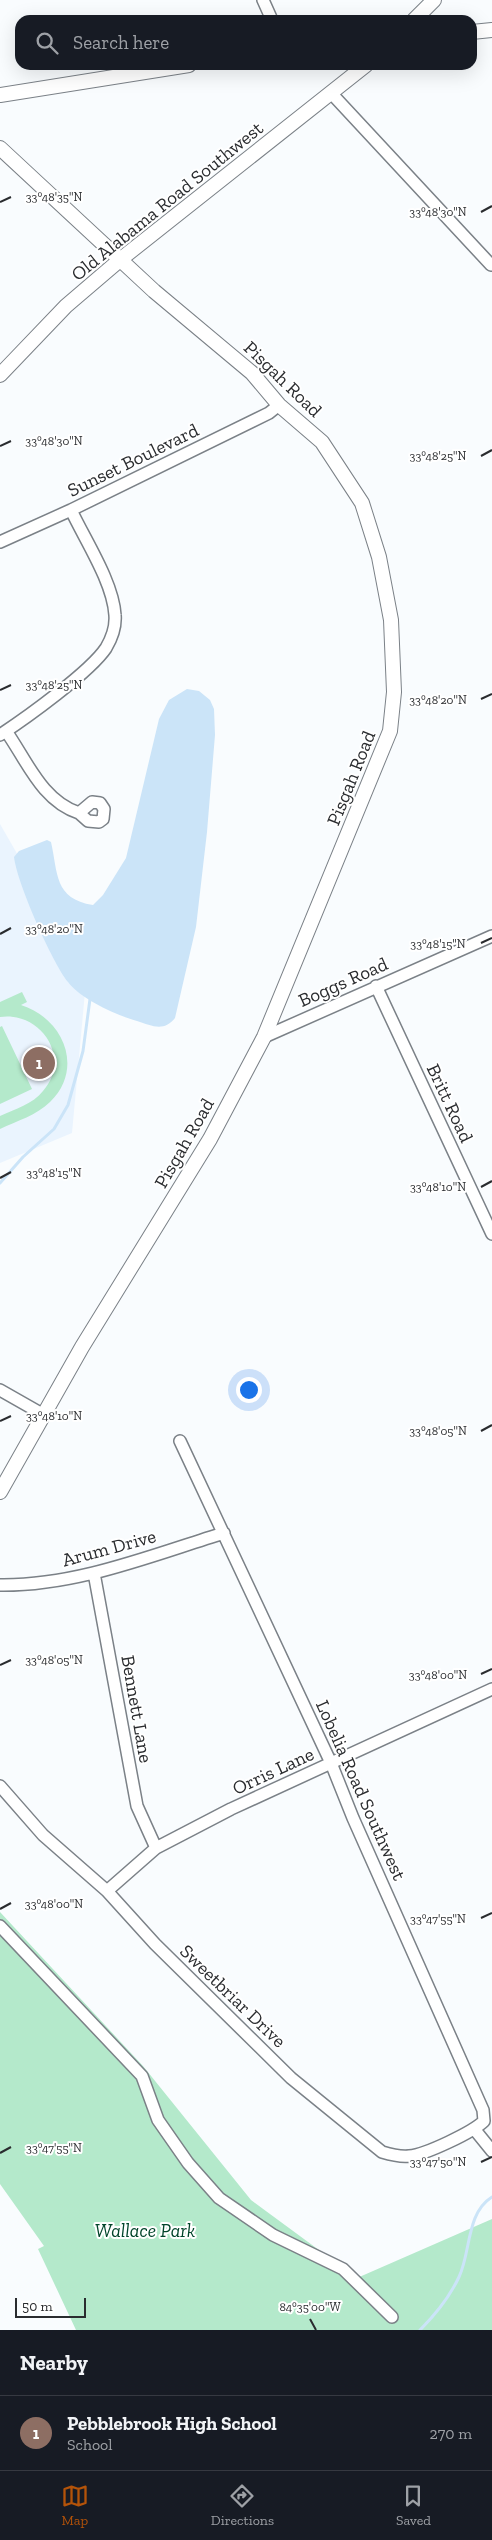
<!DOCTYPE html>
<html lang="en">
<head>
<meta charset="utf-8">
<style>
  body { margin:0; font-family:"Zilla Slab",serif; background:#242831; color:#f1f3f6 }
  .scale { position:absolute; left:15px; bottom:12px; width:71px; box-sizing:border-box; padding-left:5px; border:2px solid #2a2c2f; border-top:0; font-size:14px; line-height:18px; white-space:nowrap; color:#2a2c2f; -webkit-text-stroke:4px #fff; paint-order:stroke }
  .you { position:absolute; left:248px; top:1389px; width:18px; height:18px; margin:-12px; border:4px solid #fff; border-radius:50%; background:#1a73e8; box-shadow:0 0 0 8px #1a73e833 }
  .badge { display:grid; place-items:center; width:32px; height:32px; border-radius:50%; background:#b45309; color:#fff; font-size:16px; font-weight:700 }
  .pin { position:absolute; translate:-50% -50%; border:2px solid #fff; box-shadow:0 1px 5px #0006 }
  .list { margin:0; padding:0; list-style:none }
  h2 { display:flex; justify-content:space-between; align-items:center; height:65px; margin:0; padding:0 20px; font-size:21px }
  h2 small { font-size:16px; font-weight:400; color:#9ea1a6 }
  .list li { display:grid; grid-template-columns:32px 1fr auto; gap:15px; align-items:center; box-sizing:border-box; height:75px; padding:0 20px; border-top:1px solid #363941 }
  .list b { display:block; font-size:19px; white-space:nowrap }
  .list p { margin:0; font-size:16px; white-space:nowrap; color:#9ea1a6 }
  .list em { font-size:16px; font-style:normal; color:#9ea1a6 }
  .icon { flex:none; width:28px; height:28px; fill:none; stroke:currentColor; stroke-width:2; stroke-linecap:round; stroke-linejoin:round }
  .map { position:relative; flex:none; width:492px; height:2330px; overflow:hidden }
  .search { position:absolute; background:#171b24; box-shadow:0 5px 20px #0002; left:15px; right:15px; top:15px; height:55px; display:flex; align-items:center; gap:12px; box-sizing:border-box; padding:0 18px; border-radius:15px; color:#9ea1a6; font-size:19px }
  .sheet { height:140px; background:#171b24 }
  nav { display:flex; justify-content:space-around; align-items:center; box-sizing:border-box; height:70px; border-top:1px solid #363941; background:#171b24; font-size:14px; color:#9ea1a6 }
  nav a { display:grid; justify-items:center; gap:2px }
  nav .on { color:#b45309 }
  .map>svg:first-child { display:block }
  .built { fill:#eaf4fe }
  .green { fill:#b4e9cb }
  .water { fill:#cbe4f8 }
  .lines { fill:none; stroke-linecap:round; stroke-linejoin:round }
  .stream { stroke:#cbe4f8; stroke-width:3 }
  .minor-casing { stroke:#7b8187; stroke-width:14 }
  .tertiary-casing { stroke:#7b8187; stroke-width:16 }
  .minor { stroke:#fff; stroke-width:11 }
  .tertiary { stroke:#fff; stroke-width:14 }
  .ticks { fill:none; stroke:#2a2c2f; stroke-width:2 }
  .labels { text-anchor:middle; dominant-baseline:central; stroke-width:4; stroke-linejoin:round; paint-order:stroke }
  .street-label { font-size:19px; fill:#2a2c2f; stroke:#fff }
  .park-label { font-size:19px; font-style:italic; fill:#02452b; stroke:#fff }
  .ticks-label { font-size:12px; text-anchor:middle; fill:#2a2c2f; stroke:#fff; stroke-width:4; stroke-linejoin:round; paint-order:stroke }
</style>
</head>
<body>
<div class="map">
<svg width="492" height="2330" viewBox="0 0 492 2330">
  <rect width="100%" height="100%" fill="#f9fcfe"/>
  <path class="built" d="M0 824 66 939 85 992 72 1133 0 1163Z"/>
  <path class="green" d="M22 992 27 1002 21 1005C63 1018 85 1068 50 1102 37 1115 17 1121 0 1129V1116C15 1109 33 1104 43 1091 72 1058 41 1011 0 1017V1002Z
    M2 1026 32 1089 0 1104V1027Z
    M0 1912 143 2066 251 2200 357 2278 492 2219V2330H76L38 2249 44 2246 0 2184Z"/>
  <path class="water" d="M187 689 199 691 210 700 214 709 215 735 207 832 196 927 175 1018C164 1032 152 1026 137 1021 116 1015 82 1000 68 982 52 962 17 883 14 857L19 851 47 840 51 842C58 873 54 899 93 905L103 895 126 858 159 719 169 700Z"/>
  <g class="lines">
    <path class="stream" d="M0 1183 23 1157 54 1129 68 1105 83 1051 90 999
      M420 2330C435 2315 450 2296 459 2277 471 2252 466 2213 492 2197"/>
    <defs>
      <path id="minor" d="M263 0 272 20
        M332 94 491 265
        M0 542 71 510 269 413 279 405
        M6 731C27 761 42 801 79 813
        M0 735C26 718 90 672 106 648 112 638 116 627 115 615 113 582 85 540 71 510
        M92 802 100 803 104 809 103 819 99 822 88 821 79 813Z
        M376 986 492 1234
        M264 1037 492 936
        M0 1390 44 1415
        M94 1573 137 1806 156 1848
        M0 1585C77 1586 152 1555 224 1533
        M0 1786 43 1835 107 1891 155 1944 291 2078 382 2152C392 2155 400 2157 409 2156 425 2155 473 2132 484 2121L483 2110 353 1818 331 1763 180 1441
        M107 1891 156 1848 231 1809 492 1689
        M0 1926 142 2076 158 2120 188 2163 219 2198 273 2235 343 2269 392 2317
        M475 2130 492 2151"/>
      <path id="tertiary" d="M414 20 434 0
        M472 32 492 30
        M0 95 189 65
        M0 148 154 291 252 373 279 405 322 442 362 503 379 557 391 620 394 692 390 731 264 1037 210 1139 82 1347 0 1492
        M0 375 66 306 121 259 366 65"/>
    </defs>
    <use href="#minor" class="minor-casing"/>
    <use href="#tertiary" class="tertiary-casing"/>
    <use href="#minor" class="minor"/>
    <use href="#tertiary" class="tertiary"/>
  </g>
  <path class="ticks" d="M0 202 11 197M481 212 492 206M0 446 11 441M481 456 492 450M0 690 11 685M481 699 492 694M0 934 11 928M481 943 492 938M0 1178 11 1172M481 1187 492 1181M0 1421 11 1416M481 1431 492 1425M0 1665 11 1660M481 1674 492 1669M0 1909 11 1903M481 1918 492 1913M0 2153 11 2147M481 2162 492 2157M310 2319 316 2330"/>
  <g class="labels">
    <g class="street-label">
      <text transform="translate(167 201) rotate(-39)">Old Alabama Road Southwest</text>
      <text transform="translate(283 379) rotate(44)">Pisgah Road</text>
      <text transform="translate(133 460) rotate(-26)">Sunset Boulevard</text>
      <text transform="translate(351 778) rotate(-68)">Pisgah Road</text>
      <text transform="translate(343 982) rotate(-24)">Boggs Road</text>
      <text transform="translate(450 1103) rotate(65)">Britt Road</text>
      <text transform="translate(184 1143) rotate(-60)">Pisgah Road</text>
      <text transform="translate(109 1548) rotate(-15)">Arum Drive</text>
      <text transform="translate(137 1709) rotate(80)">Bennett Lane</text>
      <text transform="translate(273 1771) rotate(-25)">Orris Lane</text>
      <text transform="translate(361 1790) rotate(66)">Lobelia Road Southwest</text>
      <text transform="translate(233 1996) rotate(44)">Sweetbriar Drive</text>
    </g>
    <g class="park-label">
      <text x="145" y="2230">Wallace Park</text>
    </g>
  </g>
  <g class="ticks-label">
    <text x="54" y="201">33°48'35"N</text>
    <text x="438" y="216">33°48'30"N</text>
    <text x="54" y="445">33°48'30"N</text>
    <text x="438" y="460">33°48'25"N</text>
    <text x="54" y="689">33°48'25"N</text>
    <text x="438" y="704">33°48'20"N</text>
    <text x="54" y="933">33°48'20"N</text>
    <text x="438" y="948">33°48'15"N</text>
    <text x="54" y="1177">33°48'15"N</text>
    <text x="438" y="1191">33°48'10"N</text>
    <text x="54" y="1420">33°48'10"N</text>
    <text x="438" y="1435">33°48'05"N</text>
    <text x="54" y="1664">33°48'05"N</text>
    <text x="438" y="1679">33°48'00"N</text>
    <text x="54" y="1908">33°48'00"N</text>
    <text x="438" y="1923">33°47'55"N</text>
    <text x="54" y="2152">33°47'55"N</text>
    <text x="438" y="2166">33°47'50"N</text>
    <text x="310" y="2311">84°35'00"W</text>
  </g>
</svg>
<div class="scale">50 m</div>
<div class="you"></div>
<div class="pin badge" style="left:39px;top:1063px;background:#8d6e63">1</div>
<div class="search"><svg class="icon" aria-label="search" viewBox="0 0 24 24"><circle cx="10" cy="10" r="6"/><path d="M15 15l6 6"/></svg>Search here</div>
</div>
<section class="sheet">
<h2>Nearby<small></small></h2>
<ul class="list">
<li><span class="badge" style="background:#8d6e63">1</span><div><b>Pebblebrook High School</b><p>School</p></div><em>270 m</em></li>
</ul>
</section>
<nav>
<a class="on"><svg class="icon" aria-label="map" viewBox="0 0 24 24"><path d="M3 6l6-2 6 2 6-2v14l-6 2-6-2-6 2zM9 4v14M15 6v14"/></svg>Map</a>
<a><svg class="icon" aria-label="directions" viewBox="0 0 24 24"><path d="M12 3l9 9-9 9-9-9zM9 14v-3h6M13 9l2 2-2 2"/></svg>Directions</a>
<a><svg class="icon" aria-label="saved" viewBox="0 0 24 24"><path d="M7 4h10v16l-5-4-5 4z"/></svg>Saved</a>
</nav>
</body>
</html>
